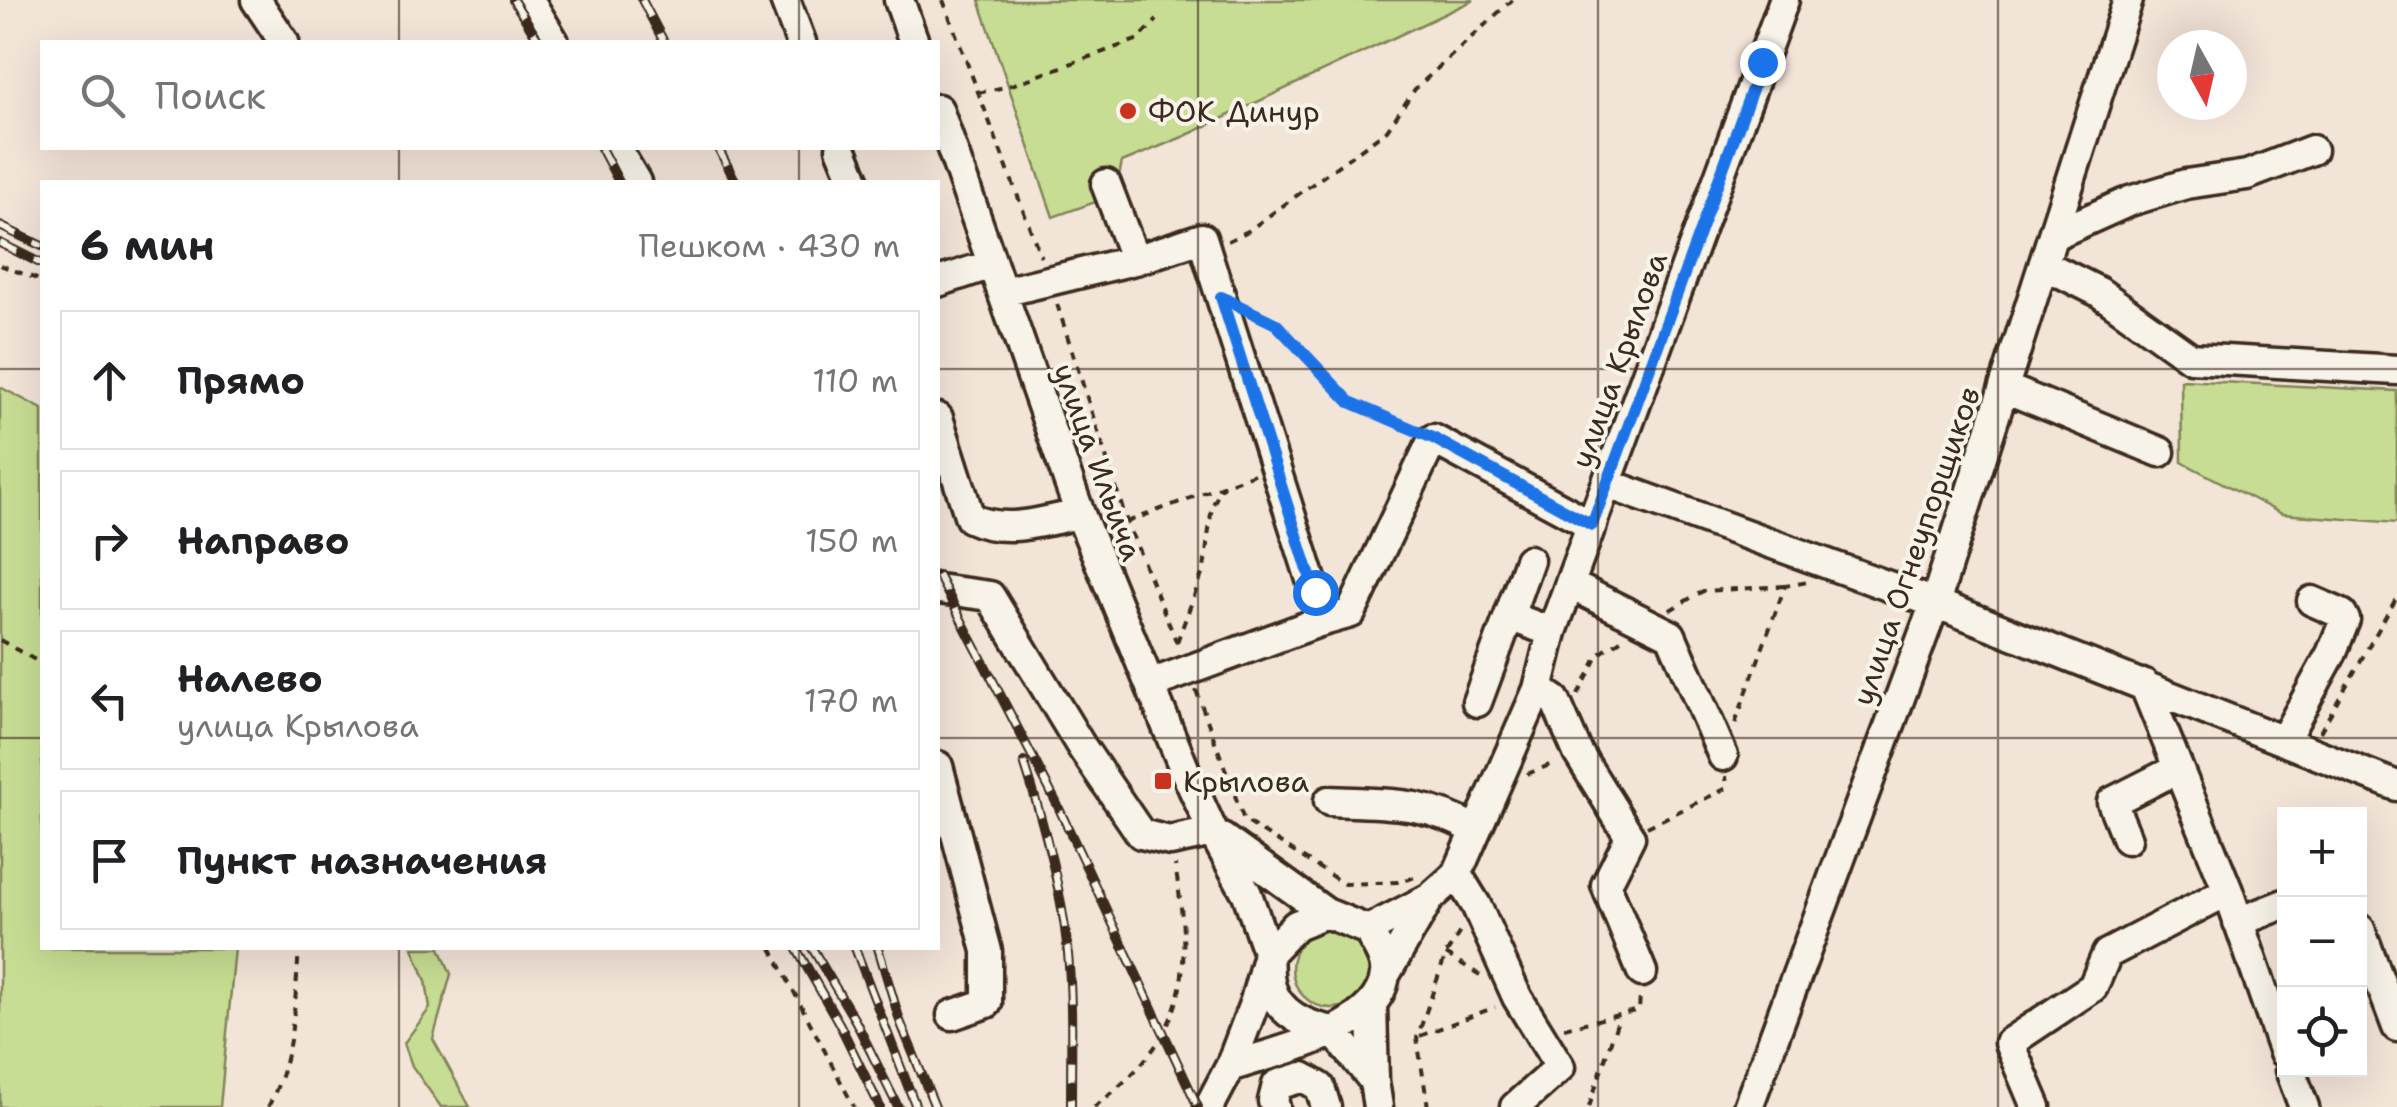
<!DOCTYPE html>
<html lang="ru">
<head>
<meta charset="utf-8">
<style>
  body { margin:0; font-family:"Shantell Sans",sans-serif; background:#f2f2f2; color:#202124 }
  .controls { position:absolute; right:30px; bottom:30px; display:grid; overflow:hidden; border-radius:0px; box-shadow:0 10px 40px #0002 }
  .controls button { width:90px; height:90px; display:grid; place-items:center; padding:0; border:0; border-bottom:2px solid #e0e0e0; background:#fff; color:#202124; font:50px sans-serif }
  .compass { position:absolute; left:2157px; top:30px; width:90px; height:90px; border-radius:50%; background:#fff; box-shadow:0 10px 40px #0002; rotate:172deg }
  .stop { position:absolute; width:30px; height:30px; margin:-22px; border:8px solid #1a73e8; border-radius:50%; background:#fff }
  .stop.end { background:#1a73e8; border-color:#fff; box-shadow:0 2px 10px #0008 }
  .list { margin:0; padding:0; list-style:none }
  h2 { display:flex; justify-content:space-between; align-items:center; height:130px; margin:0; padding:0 40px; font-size:42px }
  h2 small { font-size:32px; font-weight:400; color:#757577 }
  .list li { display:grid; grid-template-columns:65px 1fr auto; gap:30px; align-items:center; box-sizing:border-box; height:140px; margin:0 20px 20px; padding:0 20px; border:2px solid #e0e0e0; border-radius:0px }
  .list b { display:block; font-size:38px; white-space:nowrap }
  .list p { margin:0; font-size:32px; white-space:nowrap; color:#757577 }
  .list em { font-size:32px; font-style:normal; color:#757577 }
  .icon { flex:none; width:55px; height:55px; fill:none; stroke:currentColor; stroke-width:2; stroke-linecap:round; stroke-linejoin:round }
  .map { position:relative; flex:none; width:2397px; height:1107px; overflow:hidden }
  .search { position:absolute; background:#fff; box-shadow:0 10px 40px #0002; left:40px; top:40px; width:900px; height:110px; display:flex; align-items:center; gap:25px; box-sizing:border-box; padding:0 35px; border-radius:0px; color:#757577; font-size:38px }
  .panel { position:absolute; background:#fff; box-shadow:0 10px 40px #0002; left:40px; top:180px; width:900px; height:770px; border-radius:0px }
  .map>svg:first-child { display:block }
  .green { fill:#c7dd93; stroke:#818458; stroke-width:2.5 }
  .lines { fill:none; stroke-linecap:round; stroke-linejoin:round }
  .minor-casing { stroke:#3b2a1e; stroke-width:35 }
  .path { stroke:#3b2a1e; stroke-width:4; stroke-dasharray:8 8; stroke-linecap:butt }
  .minor { stroke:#f7f3e8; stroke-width:28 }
  .rail-casing { stroke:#3b2a1e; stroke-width:10 }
  .rail { stroke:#f7f3e8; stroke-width:6; stroke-dasharray:19; stroke-linecap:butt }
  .route { stroke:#1a73e8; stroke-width:12 }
  .grid { fill:none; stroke:#3b2a1e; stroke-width:2.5; stroke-opacity:0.55 }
  .poi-dot { fill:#c8321e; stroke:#f7f3e8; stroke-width:4 }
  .labels { text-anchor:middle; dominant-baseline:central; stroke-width:8; stroke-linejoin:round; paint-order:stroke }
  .poi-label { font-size:30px; fill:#3b2a1e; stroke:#f7f3e8; text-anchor:start }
  .street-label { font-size:30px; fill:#3b2a1e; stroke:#f7f3e8 }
</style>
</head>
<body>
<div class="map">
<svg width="2397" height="1107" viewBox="0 0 2397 1107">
  <rect width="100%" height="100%" fill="#f3e4d8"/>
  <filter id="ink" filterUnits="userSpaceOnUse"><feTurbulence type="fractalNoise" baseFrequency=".01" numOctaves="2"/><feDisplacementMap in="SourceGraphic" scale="20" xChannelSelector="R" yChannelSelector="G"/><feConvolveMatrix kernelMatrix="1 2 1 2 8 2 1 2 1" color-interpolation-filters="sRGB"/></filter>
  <g filter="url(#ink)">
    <path class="green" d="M979 0H1474L1185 136 1122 162 1119 176 1124 192 1053 217Z
      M2181 380 2397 391V523L2282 514 2182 462Z
      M0 387 42 409V948H235L220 1107H0Z
      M1292 968a40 40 0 1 1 80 0a40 40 0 1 1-80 0Z
      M413 948H440L451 974 433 1039 470 1107H441L412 1066 404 1043 430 1008 426 981Z"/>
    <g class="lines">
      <defs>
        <path id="minor" d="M256 0 284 42
          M529 0 554 42
          M785 0 801 42
          M899 0 914 42
          M938 109 1080 514 1186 773 1213 832 1247 894 1268 954 1255 1001 1230 1067 1209 1107
          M616 148 636 182
          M841 148 855 182
          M1106 184 1135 260
          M2054 235 2130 201 2186 184 2247 175 2312 150
          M2045 265 2099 292 2191 358 2397 370
          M938 282 992 264
          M1003 292 1135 260 1202 238 1315 592
          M2005 388 2160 452
          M938 418 970 518C1006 535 1042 521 1080 514
          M1608 484 1935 603 2397 786
          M1571 585 1671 635 1723 756
          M938 589 990 596 1081 746 1141 834 1170 841 1213 832
          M1509 616 1529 560
          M1151 684 1316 623 1351 613 1433 439 1592 525
          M2144 684 2228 891 2284 1053
          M1538 689 1555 700 1578 753 1630 837 1606 885 1642 972
          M1477 702 1509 616 1552 632
          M2284 740 2331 654 2345 620 2342 614 2312 601
          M938 766 987 951V1003L952 1015
          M1329 801C1387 804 1423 800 1475 830
          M1222 838 1326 913 1368 930C1374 943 1387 958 1385 974 1380 1031 1275 1051 1230 1067
          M2127 839 2112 802 2177 769
          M1457 874 1476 905 1517 997 1560 1067 1515 1107
          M1326 913 1296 925 1268 954C1269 964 1268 977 1271 987 1279 1014 1307 1026 1333 1031
          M2238 922 2284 904
          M2360 929 2397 1027
          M1368 930 1430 898 1457 874 1538 689 1552 632 1784 0
          M1385 975 1429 899
          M1372 1005 1374 1081 1378 1107
          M1333 1031 1374 1081
          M2290 1070 2304 1107
          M1275 1107 1273 1101 1277 1085 1303 1077 1320 1087 1326 1107
          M1748 1107 1935 603 2128 0
          M2036 1107 2009 1043 2093 987 2107 954 2228 891"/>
      </defs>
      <use href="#minor" class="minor-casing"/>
      <path class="path" d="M943 0 1041 257
        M978 93 1009 86 1139 39 1157 20
        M1228 241 1248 231 1387 130 1415 89 1512 0
        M0 265 42 281
        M1057 304 1127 522 1179 648
        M1248 310 1276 325 1350 402 1411 429
        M1127 522 1254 474
        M1670 610 1703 591 1785 586
        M0 640 42 664
        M1177 642 1204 569 1212 506 1223 486
        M1196 690 1244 820 1344 884 1401 882 1420 875
        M1578 695 1599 654 1624 638
        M1735 724 1785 586 1808 582
        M2320 732 2397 597
        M1527 774 1555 763
        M1647 827 1727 788 1726 776
        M771 948 854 1107
        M1446 954 1483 977
        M1564 1028 1639 1010 1640 996
        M1420 1036 1495 1007
        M268 1107C294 1058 295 1002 299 948
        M1094 1107C1189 1035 1193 976 1175 865
        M1428 1107 1417 1038 1446 954 1461 930
        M1589 1107 1619 1017"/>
      <use href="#minor" class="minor"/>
      <defs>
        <path id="rail" d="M513 0 540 42
          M642 0 664 42
          M601 148 619 182
          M718 148 736 182
          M0 226 42 246
          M0 243 42 264
          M938 575 1056 802 1198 1107
          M1024 762C1043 821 1060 882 1067 944 1073 998 1071 1053 1071 1107
          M796 948 840 1025 880 1107
          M812 948 856 1022 898 1107
          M855 948 916 1107
          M878 948 900 1021 935 1107"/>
      </defs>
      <use href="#rail" class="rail-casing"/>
      <use href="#rail" class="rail"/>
    </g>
  </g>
  <g class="lines" filter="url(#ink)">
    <path class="route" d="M1315 592 1221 297 1276 324 1350 402 1433 438 1592 525 1762 62"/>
  </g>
  <path class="grid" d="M399 0V42M799 0V42M1198 0V1107M1598 0V1107M1998 0V1107M399 148V182M799 148V182M0 369H42M938 369H2397M0 738H42M938 738H2397M399 948V1107M799 948V1107"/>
  <g class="poi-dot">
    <circle cx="1128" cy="111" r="10"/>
    <rect x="1153" y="771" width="20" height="20" rx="5"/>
  </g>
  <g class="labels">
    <g class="poi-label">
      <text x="1148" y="111">ФОК Динур</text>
      <text x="1183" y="781">Крылова</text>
    </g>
    <g class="street-label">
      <text transform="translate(1619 360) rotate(-70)">улица Крылова</text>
      <text transform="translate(1098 462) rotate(70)">улица Ильича</text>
      <text transform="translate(1916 546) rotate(-71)">улица Огнеупорщиков</text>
    </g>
  </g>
</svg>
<div class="controls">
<button>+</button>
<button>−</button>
<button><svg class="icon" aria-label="locate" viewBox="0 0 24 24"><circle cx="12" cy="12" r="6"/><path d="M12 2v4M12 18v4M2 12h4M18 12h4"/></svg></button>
</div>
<svg class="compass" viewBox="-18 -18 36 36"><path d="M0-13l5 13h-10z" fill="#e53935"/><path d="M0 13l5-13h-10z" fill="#757577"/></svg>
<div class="stop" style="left:1315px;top:592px"></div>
<div class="stop end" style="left:1762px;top:62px"></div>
<div class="search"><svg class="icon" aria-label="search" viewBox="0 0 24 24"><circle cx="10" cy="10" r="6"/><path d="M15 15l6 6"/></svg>Поиск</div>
<section class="panel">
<h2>6 мин<small>Пешком · 430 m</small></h2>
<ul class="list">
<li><svg class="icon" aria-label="ahead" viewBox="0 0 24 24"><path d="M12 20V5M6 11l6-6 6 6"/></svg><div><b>Прямо</b></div><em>110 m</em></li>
<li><svg class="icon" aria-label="right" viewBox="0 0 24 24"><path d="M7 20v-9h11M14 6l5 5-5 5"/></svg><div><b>Направо</b></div><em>150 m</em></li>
<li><svg class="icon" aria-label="left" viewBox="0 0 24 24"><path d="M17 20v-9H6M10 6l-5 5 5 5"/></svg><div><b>Налево</b><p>улица Крылова</p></div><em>170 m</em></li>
<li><svg class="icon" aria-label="arrive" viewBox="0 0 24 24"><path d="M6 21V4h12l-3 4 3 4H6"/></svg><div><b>Пункт назначения</b></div></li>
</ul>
</section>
</div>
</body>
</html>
